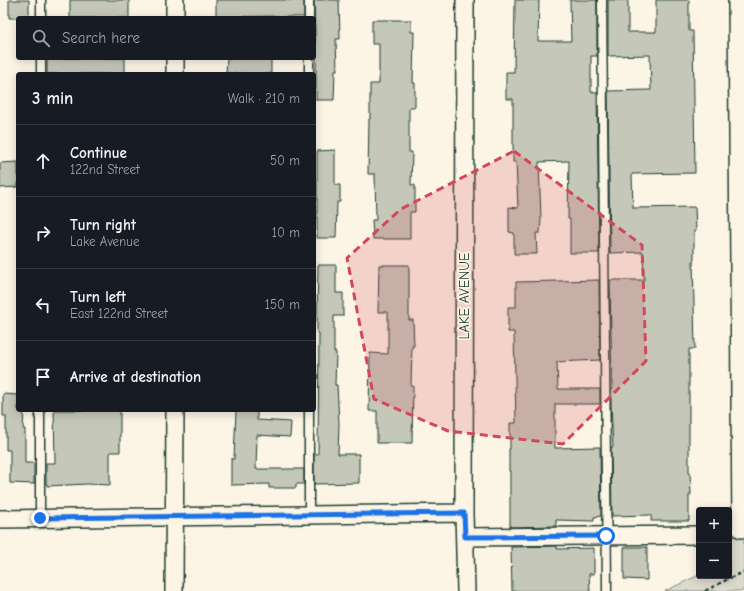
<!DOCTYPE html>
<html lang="en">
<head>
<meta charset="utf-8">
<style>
  body { margin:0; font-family:"Comic Neue",sans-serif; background:#20242c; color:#f1f3f6 }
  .controls { position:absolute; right:12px; bottom:12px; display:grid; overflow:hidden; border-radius:4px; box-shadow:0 2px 10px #0003 }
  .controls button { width:36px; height:36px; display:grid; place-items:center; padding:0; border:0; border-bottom:1px solid #363941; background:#171b24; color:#f1f3f6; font:20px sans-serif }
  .stop { position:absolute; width:12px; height:12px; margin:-9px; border:3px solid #1a73e8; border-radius:50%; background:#fff }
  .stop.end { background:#1a73e8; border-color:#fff; box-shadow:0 1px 4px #0008 }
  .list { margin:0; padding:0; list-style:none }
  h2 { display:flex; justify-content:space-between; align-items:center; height:52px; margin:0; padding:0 16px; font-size:17px }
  h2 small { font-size:13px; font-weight:400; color:#9ea1a6 }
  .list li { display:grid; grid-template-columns:26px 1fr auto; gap:12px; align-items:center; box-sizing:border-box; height:72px; padding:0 16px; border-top:1px solid #363941 }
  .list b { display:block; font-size:15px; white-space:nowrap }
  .list p { margin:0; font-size:13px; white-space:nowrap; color:#9ea1a6 }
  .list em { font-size:13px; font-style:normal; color:#9ea1a6 }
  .icon { flex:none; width:22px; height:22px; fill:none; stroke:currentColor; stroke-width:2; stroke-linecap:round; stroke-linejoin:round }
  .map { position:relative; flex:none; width:744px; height:591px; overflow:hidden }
  .search { position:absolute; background:#171b24; box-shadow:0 2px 10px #0003; left:16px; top:16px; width:300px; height:44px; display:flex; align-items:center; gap:10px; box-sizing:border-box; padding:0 14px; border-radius:4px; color:#9ea1a6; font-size:15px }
  .panel { position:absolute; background:#171b24; box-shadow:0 2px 10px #0003; left:16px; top:72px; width:300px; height:340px; border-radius:4px }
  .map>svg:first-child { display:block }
  .green { fill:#dcdacc; stroke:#7e8c80 }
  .building { fill:#c5c7b9; stroke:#1f3d34 }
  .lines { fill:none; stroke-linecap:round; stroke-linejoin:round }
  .service-casing { stroke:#1f3d34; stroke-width:11 }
  .minor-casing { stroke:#1f3d34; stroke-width:20 }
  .path { stroke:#1f3d34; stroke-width:2.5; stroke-dasharray:4 3; stroke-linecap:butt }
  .service { stroke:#fcf5e5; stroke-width:8 }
  .minor { stroke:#fcf5e5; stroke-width:17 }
  .route { stroke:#1a73e8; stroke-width:5 }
  .marked { fill:#d1495b; fill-opacity:0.2; stroke:#d1495b; stroke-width:3; stroke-dasharray:8 5; stroke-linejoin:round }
  .labels { text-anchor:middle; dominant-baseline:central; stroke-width:3.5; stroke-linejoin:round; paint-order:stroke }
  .street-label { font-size:14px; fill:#1f3d34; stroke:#fcf5e5 }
</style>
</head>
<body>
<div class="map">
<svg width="744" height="591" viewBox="0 0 744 591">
  <rect width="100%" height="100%" fill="#fcf5e5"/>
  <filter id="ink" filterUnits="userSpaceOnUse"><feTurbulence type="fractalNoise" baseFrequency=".025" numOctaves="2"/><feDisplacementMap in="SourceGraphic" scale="8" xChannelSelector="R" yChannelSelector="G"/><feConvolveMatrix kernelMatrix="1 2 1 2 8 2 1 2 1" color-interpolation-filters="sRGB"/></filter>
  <g filter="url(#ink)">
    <path class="green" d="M744 535V591H665L699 575V576H729V538Z"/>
    <path class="building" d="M9 0H29V18H9Z
      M70 0H129V18H70Z
      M216 0H304V17H279V16L216 17Z
      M314 0H339L340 39H336L337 70H335L334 100H316V58Z
      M515 0H539L538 41H571L570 0H597V56H591V92H597L599 253H570V219H568L569 161 539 162 541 219 540 233H536L537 254H514V233L509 232V207L518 208 516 162H513V99H506V72H514Z
      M608 0H628V32H656V0H689V31H693L695 173 632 174 633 208 695 207 696 231H694V260H693L695 349H689V473H690L691 495H689V521H651V515L612 516 611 447H613L611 404V389H612L610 280H644L643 252 610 253 608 91 651 90 650 55 608 56Z
      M372 20H411V32H414L413 83H415V107H409V152H412L411 185H415V212H410V239H373L372 220H376L375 174H368L369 119H370V84H379V44H372Z
      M47 58H125V74H47Z
      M227 58H271V74L226 73Z
      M335 150V185H340V202H337L336 238H317V151Z
      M18 162V187L0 188V163Z
      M318 265H336V293H343V316H334V352H336L335 385H337L339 424 338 454H359V483L314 484V454H318L319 333H317V316Z
      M379 265H409V320H413L414 346H412L411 386H413L412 443H377V411H369L370 353 388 354V312H378Z
      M599 280 600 360 557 362 558 389H600V404H555V448L600 447 601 516 594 517V521L556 520V526L510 527V471H509V449H510V423H516L514 332H508V307H516V282Z
      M3 394 18 395V410H24L23 429H25V463H34V484L10 483V450H6V416H3Z
      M54 410H120V452H110V485L87 484 47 486V484H46V463H55Z
      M236 410H257V420L291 422 290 437 257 435 256 469H304V484H296V488H269V484L231 485V459H234Z
      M557 546V549L594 548V574H589L590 591H512L511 547Z
      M624 547H647V580L624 579Z"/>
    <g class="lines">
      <defs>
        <path id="service" d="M309 0V18
          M602 0 607 591
          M41 18V0
          M309 58V74
          M41 74V58
          M309 410V515
          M40 518V410"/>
        <path id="minor" d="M465 0 464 513 466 591
          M737 0 741 529
          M175 18V0
          M175 74V58
          M0 519 464 513
          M465 537 699 535
          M174 591 175 410"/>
      </defs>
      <use href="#service" class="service-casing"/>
      <use href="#minor" class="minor-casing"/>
      <path class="path" d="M705 591 728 579 744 572"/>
      <use href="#service" class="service"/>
      <use href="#minor" class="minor"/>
    </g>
  </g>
  <g class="lines" filter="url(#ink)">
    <path class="route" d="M40 518 464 513 465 537 606 536"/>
  </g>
  <path class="marked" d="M514 151 642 245 646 361 563 444 448 431 374 399 347 258 401 209Z"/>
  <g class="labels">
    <g class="street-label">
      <text transform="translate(464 296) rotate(-90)">LAKE AVENUE</text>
    </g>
  </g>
</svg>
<div class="controls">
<button>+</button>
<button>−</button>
</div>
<div class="stop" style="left:606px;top:536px"></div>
<div class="stop end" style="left:40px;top:518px"></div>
<div class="search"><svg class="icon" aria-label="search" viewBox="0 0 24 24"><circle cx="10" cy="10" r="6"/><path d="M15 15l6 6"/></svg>Search here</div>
<section class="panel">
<h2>3 min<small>Walk · 210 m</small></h2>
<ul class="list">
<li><svg class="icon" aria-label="ahead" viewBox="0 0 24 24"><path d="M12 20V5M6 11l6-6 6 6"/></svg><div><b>Continue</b><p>122nd Street</p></div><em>50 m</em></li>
<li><svg class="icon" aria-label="right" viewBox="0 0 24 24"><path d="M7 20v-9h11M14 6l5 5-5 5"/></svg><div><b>Turn right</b><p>Lake Avenue</p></div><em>10 m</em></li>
<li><svg class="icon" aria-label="left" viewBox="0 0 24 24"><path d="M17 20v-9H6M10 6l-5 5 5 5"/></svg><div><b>Turn left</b><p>East 122nd Street</p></div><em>150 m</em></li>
<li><svg class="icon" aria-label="arrive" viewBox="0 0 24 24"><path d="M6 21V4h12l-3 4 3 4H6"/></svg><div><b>Arrive at destination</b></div></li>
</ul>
</section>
</div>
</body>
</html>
